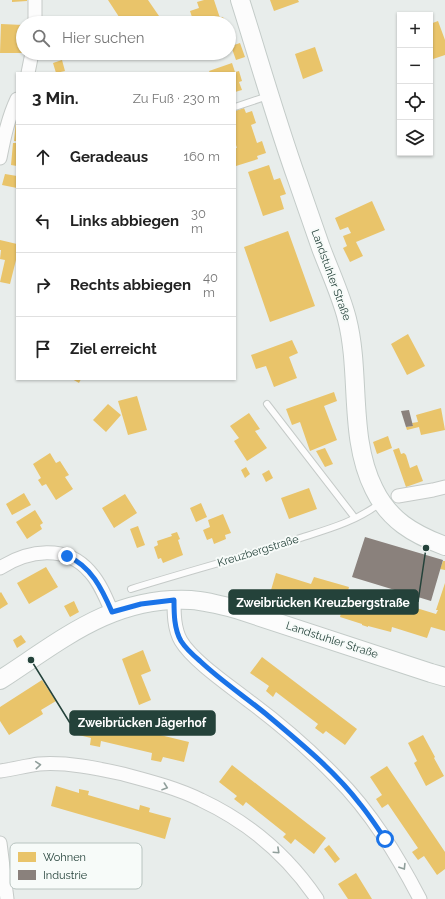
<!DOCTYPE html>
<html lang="de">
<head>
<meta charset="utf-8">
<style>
  body { margin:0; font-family:Raleway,sans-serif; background:#f6f6f6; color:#222 }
  .controls { position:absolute; right:12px; top:12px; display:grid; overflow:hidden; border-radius:0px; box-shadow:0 1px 3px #0004 }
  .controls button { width:36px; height:36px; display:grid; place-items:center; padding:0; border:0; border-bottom:1px solid #e0e0e0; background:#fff; color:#222; font:20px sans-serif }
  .stop { position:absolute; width:12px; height:12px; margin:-9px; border:3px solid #1a73e8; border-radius:50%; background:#fff }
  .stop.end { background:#1a73e8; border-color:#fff; box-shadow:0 1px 4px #0008 }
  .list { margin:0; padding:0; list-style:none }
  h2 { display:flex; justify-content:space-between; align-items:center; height:52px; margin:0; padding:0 16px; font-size:17px }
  h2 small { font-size:13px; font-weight:400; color:#767676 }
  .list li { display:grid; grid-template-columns:26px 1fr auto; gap:12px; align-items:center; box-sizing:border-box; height:64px; padding:0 16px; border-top:1px solid #e0e0e0 }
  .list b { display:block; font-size:15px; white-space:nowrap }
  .list em { font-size:13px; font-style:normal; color:#767676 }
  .icon { flex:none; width:22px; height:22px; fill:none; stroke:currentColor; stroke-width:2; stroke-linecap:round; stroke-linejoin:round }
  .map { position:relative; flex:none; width:445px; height:899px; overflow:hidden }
  .search { position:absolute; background:#fff; box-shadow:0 1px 3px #0004; left:16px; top:16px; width:220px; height:44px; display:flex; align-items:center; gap:10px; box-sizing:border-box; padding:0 14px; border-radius:22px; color:#767676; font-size:15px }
  .panel { position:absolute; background:#fff; box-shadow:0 1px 3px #0004; left:16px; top:72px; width:220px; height:308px; border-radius:0px }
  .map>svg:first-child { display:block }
  .homes { fill:#e9c46a }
  .industry { fill:#8a817c }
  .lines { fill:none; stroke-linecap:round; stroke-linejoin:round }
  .lane-casing { stroke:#c5cac8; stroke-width:8 }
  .street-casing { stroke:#c5cac8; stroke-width:15 }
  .secondary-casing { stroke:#c3cbc8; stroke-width:20 }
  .lane { stroke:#fcfcfc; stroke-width:6 }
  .street { stroke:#fcfcfc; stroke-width:13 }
  .secondary { stroke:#fcfcfc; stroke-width:18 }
  .oneway { stroke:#909f9b }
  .route { stroke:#1a73e8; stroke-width:5 }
  .labels { text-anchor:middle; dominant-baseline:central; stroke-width:4; stroke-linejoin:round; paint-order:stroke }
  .street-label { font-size:11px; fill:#24423a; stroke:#f7fbf9 }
  .key { fill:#f7fbf9; stroke:#b8c4c0; stroke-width:1 }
  .key-label { font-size:11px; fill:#24423a }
  .leader { fill:none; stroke:#24423a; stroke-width:1.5 }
  .callout-dot { fill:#24423a; stroke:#f7fbf9; stroke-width:1.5 }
  .callout { fill:#24423a; stroke:#24423a; stroke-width:1.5 }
  .callout-label { font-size:12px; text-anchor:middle; font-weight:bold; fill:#fff }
</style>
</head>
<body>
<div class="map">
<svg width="445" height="899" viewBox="0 0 445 899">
  <rect width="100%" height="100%" fill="#e8edeb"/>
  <path class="homes" d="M12 0H27V1L12 2Z
    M108 0H148L159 16 148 23H123Z
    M204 0H214L220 18 223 17 225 23H194L190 11 199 8 197 2Z
    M270 0H298L299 2 274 11Z
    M78 16 83 23H69Z
    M438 21 445 40V55L430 60V24Z
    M1 24 23 25V53H0Z
    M240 43 245 57 236 60 231 46Z
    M315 47 323 71 303 79 295 54Z
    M62 60 65 71 56 73 53 63Z
    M232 63 235 72 239 71 242 81 239 82 242 90 235 92V73H210L209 71Z
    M244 108 246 113 252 111 256 123 251 125 257 143 262 141 266 153 257 156 258 159 236 166 235 148H237L235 142V111Z
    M16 121H17V141H14Z
    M13 143H17V166L11 165Z
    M269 165 274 180 280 178 286 194 280 196 284 209 263 216 248 172Z
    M5 174 17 176V188L2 185Z
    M372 201 385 230 356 242 363 256 350 262 343 248 347 246 343 236 351 233 348 227 340 230 335 218Z
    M288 231 315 306 270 322 244 247Z
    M0 240 17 244V256L10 284 0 282 5 260 0 259 1 250H0Z
    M408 334 425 366 407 375 391 344Z
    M292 340 298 353 289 357 297 378 274 387 266 366 256 369 251 355Z
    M72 379H81L79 383Z
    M334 392 337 401 324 406 337 440 310 451 300 422 292 425 286 409Z
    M137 396 147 430 128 435 118 401Z
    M108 404 121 415 106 432 93 420Z
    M441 408 445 430 421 435 419 427 407 430 406 427 413 426 412 423 418 422 416 415Z
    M249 413 260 429 255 431 267 448 247 461 234 441 239 438 230 426Z
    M388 436 392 448 377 454 373 442Z
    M325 448 333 464 325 467 316 451Z
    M399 448 401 454 404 453 406 455 410 468 417 465 423 481 406 487 393 450Z
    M50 453 56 463 60 461 69 475 65 477 73 489 56 500 46 484 42 486 38 480 41 478 33 464Z
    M246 467 250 474 245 478 241 470Z
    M269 470 273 478 266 482 262 474Z
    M309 488 317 509 289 519 281 498Z
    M24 493 31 505 12 515 6 504Z
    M125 494 137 513 114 528 102 508Z
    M201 503 207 517 196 522 190 508Z
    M35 510 43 523 40 525 42 529 27 539 16 522Z
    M223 514 231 533 225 535 226 539 214 544 212 538 207 540 203 530 210 527 208 520Z
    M138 526 145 545 137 548 130 529Z
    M177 532 180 539 178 540 183 555 163 563 161 558 158 559 154 547 158 545 157 541 172 536 171 534Z
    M443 561H445V570L440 569Z
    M46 567 58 587 29 604 17 583Z
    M276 573 311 584 314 577 349 587 347 595 397 611 400 603 436 614 438 610H436L445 583V631L431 627 427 638 392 627 391 632 368 626V627L362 625V624L340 617 341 613 340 611 306 601 304 608 269 597Z
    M1 592 8 604 0 609V593Z
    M74 601 79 612 70 617 64 606Z
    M21 635 26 642 17 648 13 640Z
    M143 650 151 671 141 675 151 700 139 705 122 659Z
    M262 657 357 729 345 745 326 731 323 734 315 728 318 724 276 692 273 697 266 691 269 686 250 673Z
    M42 680 56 701 41 710 43 714 9 735 0 721V707Z
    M74 714 189 742 184 762 163 757 161 762 151 760 152 753 101 741 100 747 90 745 91 738 70 733Z
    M423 735 435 757 434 758 444 776 426 786 414 763 417 761 408 743Z
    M232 765 326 838 314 854 295 839 291 844 283 837 286 834 246 802 243 806 234 799 237 796 219 782Z
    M387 766 445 852V869L437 875 424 856 418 860 412 852 418 848 388 804 382 808 376 799 382 795 370 777Z
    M56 786 79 793V789L89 791 88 795 139 810 140 805 150 808 149 812 171 818 165 839 51 806Z
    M329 845 340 859 335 863 324 849Z
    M356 873 372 899H348L338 884Z"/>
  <path class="industry" d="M409 410 413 426 406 427 401 411Z
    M365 537 443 560 431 601 352 577Z"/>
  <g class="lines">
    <defs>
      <path id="lane" d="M235 107 268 96
        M267 404 355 518
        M131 589C186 572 242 557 297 539 325 530 356 522 380 503"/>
      <path id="street" d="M35 0V23
        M28 73 32 53
        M0 158C4 138 8 118 17 99
        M398 496 433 490 445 487
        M0 568C28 550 66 544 90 572 100 583 106 598 112 612
        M174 600C174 613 174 629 181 641 193 661 230 686 249 701 280 724 309 749 336 777 371 812 397 855 420 899
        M0 771C13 769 26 766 39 764 67 762 96 768 123 774 149 781 177 788 201 800 248 822 288 856 317 899
        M0 843 7 899"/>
      <path id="secondary" d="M240 0C259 60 276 120 297 179 305 202 313 225 321 248 330 272 341 295 347 319 361 374 348 437 374 489 389 520 413 534 445 546
        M0 680C62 640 112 596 191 600 206 601 221 605 236 609L431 673 445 677"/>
    </defs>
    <use href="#lane" class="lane-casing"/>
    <use href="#street" class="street-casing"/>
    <use href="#secondary" class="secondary-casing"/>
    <use href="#lane" class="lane"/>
    <use href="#street" class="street"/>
    <use href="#secondary" class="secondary"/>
  </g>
  <defs><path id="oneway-chevron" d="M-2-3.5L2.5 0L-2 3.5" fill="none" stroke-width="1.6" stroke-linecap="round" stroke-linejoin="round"/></defs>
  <g class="oneway">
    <use href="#oneway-chevron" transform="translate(38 765) rotate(-5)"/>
    <use href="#oneway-chevron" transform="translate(165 787) rotate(19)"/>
    <use href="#oneway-chevron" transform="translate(277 851) rotate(43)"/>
    <use href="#oneway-chevron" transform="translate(403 867) rotate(58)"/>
  </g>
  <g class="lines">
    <path class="route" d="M67 556C91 566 102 589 112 612L141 604 174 600C174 613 174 629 181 641 186 649 193 655 200 661 220 680 244 696 266 714 299 742 334 770 360 804 369 815 377 827 385 839"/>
  </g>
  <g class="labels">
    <g class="street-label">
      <text transform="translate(331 275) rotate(70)">Landstuhler Straße</text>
      <text transform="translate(258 551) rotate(-17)">Kreuzbergstraße</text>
      <text transform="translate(332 640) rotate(18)">Landstuhler Straße</text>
    </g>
  </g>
  <rect x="10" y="843" width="132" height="46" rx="6" class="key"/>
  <rect x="18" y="852" width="18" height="10" fill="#e9c46a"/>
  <rect x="18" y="870" width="18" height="10" fill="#8a817c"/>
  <g class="key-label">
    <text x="43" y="861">Wohnen</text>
    <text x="43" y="879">Industrie</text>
  </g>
  <path class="leader" d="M426 548L418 602M31 660L70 723"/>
  <g class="callout-dot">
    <circle cx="426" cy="548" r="4"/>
    <circle cx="31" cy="660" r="4"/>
  </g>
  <g class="callout">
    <rect x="229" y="590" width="189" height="24" rx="4"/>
    <rect x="70" y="711" width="145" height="24" rx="4"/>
  </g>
  <g class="callout-label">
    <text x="323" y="607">Zweibrücken Kreuzbergstraße</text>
    <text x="142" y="727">Zweibrücken Jägerhof</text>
  </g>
</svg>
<div class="controls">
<button>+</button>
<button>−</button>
<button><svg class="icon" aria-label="locate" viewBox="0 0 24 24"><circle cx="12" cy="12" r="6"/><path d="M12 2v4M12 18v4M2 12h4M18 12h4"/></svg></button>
<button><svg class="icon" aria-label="layers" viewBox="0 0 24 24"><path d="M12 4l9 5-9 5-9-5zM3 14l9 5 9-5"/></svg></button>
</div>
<div class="stop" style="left:385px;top:839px"></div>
<div class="stop end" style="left:67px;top:556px"></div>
<div class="search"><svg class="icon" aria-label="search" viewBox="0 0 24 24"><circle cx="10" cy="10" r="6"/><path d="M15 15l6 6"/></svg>Hier suchen</div>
<section class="panel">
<h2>3 Min.<small>Zu Fuß · 230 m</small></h2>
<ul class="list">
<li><svg class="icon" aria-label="ahead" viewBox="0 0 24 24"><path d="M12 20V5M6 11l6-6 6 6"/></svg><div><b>Geradeaus</b></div><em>160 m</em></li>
<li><svg class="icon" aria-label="left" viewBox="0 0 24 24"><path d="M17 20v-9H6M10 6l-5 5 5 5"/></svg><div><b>Links abbiegen</b></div><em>30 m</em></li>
<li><svg class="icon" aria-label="right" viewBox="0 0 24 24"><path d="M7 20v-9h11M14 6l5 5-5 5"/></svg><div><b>Rechts abbiegen</b></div><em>40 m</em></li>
<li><svg class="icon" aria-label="arrive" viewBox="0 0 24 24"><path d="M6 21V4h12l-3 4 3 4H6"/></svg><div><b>Ziel erreicht</b></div></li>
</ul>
</section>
</div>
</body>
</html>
